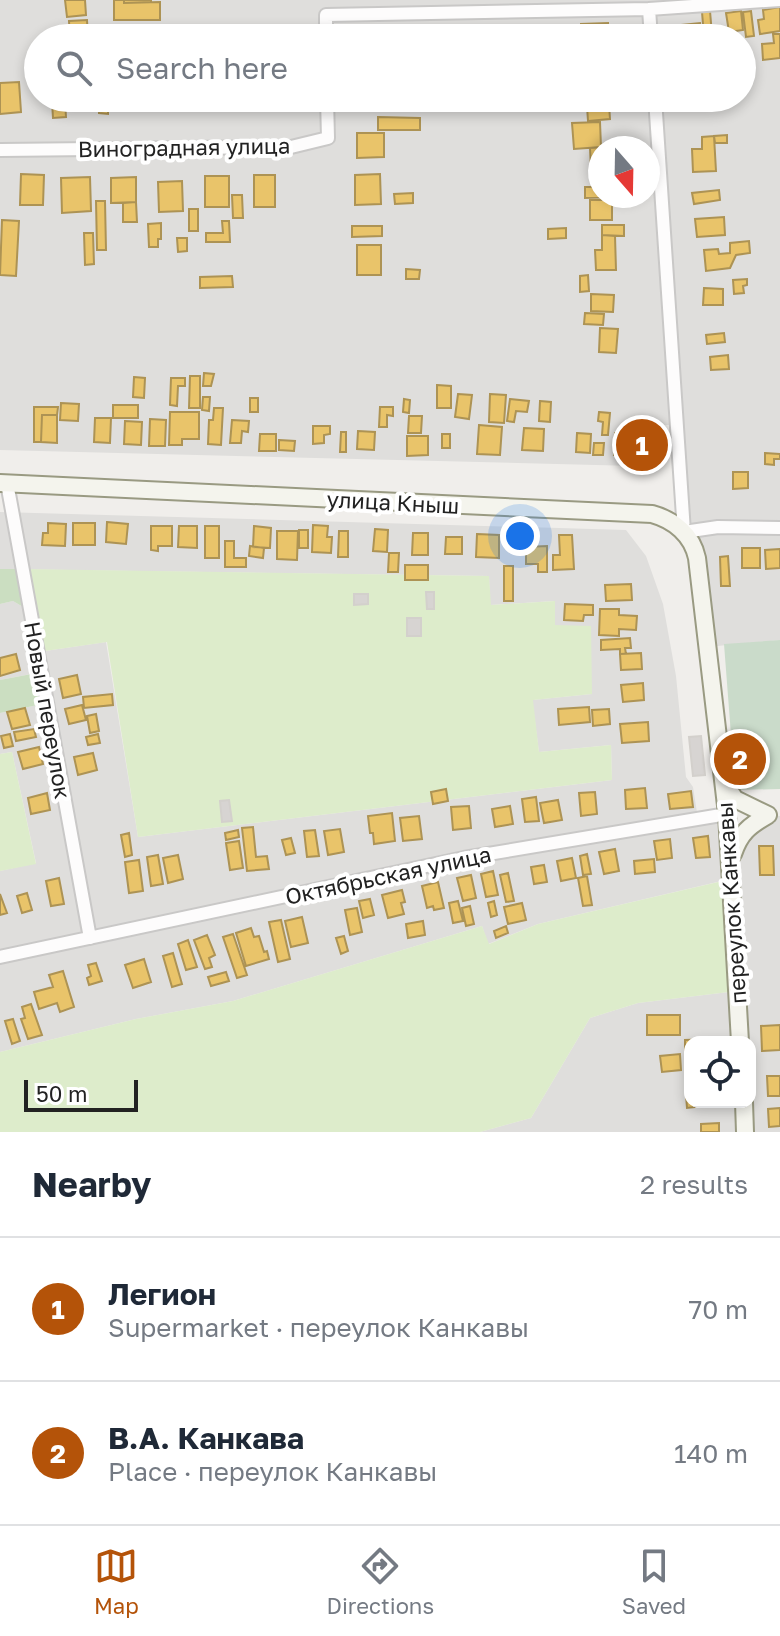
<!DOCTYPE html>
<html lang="en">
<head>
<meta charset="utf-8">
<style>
  body { margin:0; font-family:"Golos Text",sans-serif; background:#f6f6f7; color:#1f2937 }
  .controls { position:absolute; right:24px; bottom:24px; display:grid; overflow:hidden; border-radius:16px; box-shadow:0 4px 12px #0003 }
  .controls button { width:72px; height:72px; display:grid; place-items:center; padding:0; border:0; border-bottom:2px solid #e0e1e3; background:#fff; color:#1f2937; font:40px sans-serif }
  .compass { position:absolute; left:588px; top:136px; width:72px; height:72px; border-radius:50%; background:#fff; box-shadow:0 4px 12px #0003; rotate:160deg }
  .scale { position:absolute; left:24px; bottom:20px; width:114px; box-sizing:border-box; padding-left:8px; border:4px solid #222; border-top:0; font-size:22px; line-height:28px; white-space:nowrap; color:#222; -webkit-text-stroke:6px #fff; paint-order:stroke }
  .you { position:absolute; left:520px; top:536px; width:28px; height:28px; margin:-20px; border:6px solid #fff; border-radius:50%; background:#1a73e8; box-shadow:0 0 0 12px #1a73e833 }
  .badge { display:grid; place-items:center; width:52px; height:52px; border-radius:50%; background:#b45309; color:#fff; font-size:26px; font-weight:700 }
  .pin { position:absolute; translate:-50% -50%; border:4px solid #fff; box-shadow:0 2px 8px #0006 }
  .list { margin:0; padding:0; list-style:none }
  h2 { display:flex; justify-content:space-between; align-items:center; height:104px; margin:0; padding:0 32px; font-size:34px }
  h2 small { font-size:26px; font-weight:400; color:#747a83 }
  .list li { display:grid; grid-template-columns:52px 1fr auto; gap:24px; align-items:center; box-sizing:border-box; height:144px; padding:0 32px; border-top:2px solid #e0e1e3 }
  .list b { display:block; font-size:30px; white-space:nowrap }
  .list p { margin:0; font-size:26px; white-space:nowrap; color:#747a83 }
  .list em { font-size:26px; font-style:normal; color:#747a83 }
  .icon { flex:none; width:44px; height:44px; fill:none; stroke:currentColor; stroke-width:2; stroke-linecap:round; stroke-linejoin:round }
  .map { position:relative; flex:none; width:780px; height:1132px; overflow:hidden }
  .search { position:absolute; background:#fff; box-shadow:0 4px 12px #0003; left:24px; right:24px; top:24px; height:88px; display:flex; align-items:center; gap:20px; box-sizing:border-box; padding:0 28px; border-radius:44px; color:#747a83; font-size:30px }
  .sheet { height:392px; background:#fff }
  nav { display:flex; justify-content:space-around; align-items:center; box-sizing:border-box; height:112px; border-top:2px solid #e0e1e3; background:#fff; font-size:22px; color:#747a83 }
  nav a { display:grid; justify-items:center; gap:4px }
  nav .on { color:#b45309 }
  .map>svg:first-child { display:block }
  .residential { fill:#dfdedc; fill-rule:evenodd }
  .grass { fill:#ddeccb }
  .forest { fill:#cbdec1 }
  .cemetery { fill:#cadbca }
  .homes { fill:#e9c46a; stroke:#ad9354; stroke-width:2 }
  .shops { fill:#e76f51; stroke:#ac5843; stroke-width:2 }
  .building { fill:#d7d4d2; stroke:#d3d0cc; stroke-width:2 }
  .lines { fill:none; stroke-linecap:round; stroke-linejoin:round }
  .street-casing { stroke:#c9c8c7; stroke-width:16 }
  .secondary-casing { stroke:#999a82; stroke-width:20 }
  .street { stroke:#fdfcfc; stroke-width:12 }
  .secondary { stroke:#f4f4ed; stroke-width:16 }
  .labels { text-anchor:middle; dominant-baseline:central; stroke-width:8; stroke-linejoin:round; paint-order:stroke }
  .street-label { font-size:22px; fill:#222; stroke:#fff }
</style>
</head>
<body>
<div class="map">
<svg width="780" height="1132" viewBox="0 0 780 1132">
  <rect width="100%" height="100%" fill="#f0eeeb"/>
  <path class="residential" d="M0 0H780V640L707 647 676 425H633L635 466 0 450ZM38 38H742V98H38ZM600 148H648V196H600Z
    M0 512 626 530 646 556 663 604 676 676 686 777 693 787 698 819 727 814 730 860 768 815 780 816V1132H480L531 1118 590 1018 638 1003 737 991 730 879 538 924 488 944 482 926 233 1001 136 1019 0 1052V871L36 863 12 752 0 754V713L47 703 41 672 0 680V604L13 601 30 611 38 652 106 642 138 837 612 780 611 745 539 752 532 700 592 694 555 626 554 601 490 605 489 576 0 569ZM690 1042H750V1102H690Z"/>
  <path class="grass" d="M23 569 489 576 491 605 555 601V625L591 626 592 694 533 700 539 752 611 745 612 780 138 837 107 642 38 652Z
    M12 752 36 864 0 871V754Z
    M731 879 737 991 638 1003 590 1018 531 1118 480 1132H0V1052L136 1019 233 1001 482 926 489 944 538 924Z"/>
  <path class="forest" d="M0 569H23L30 611 13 601 0 604Z
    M42 672 47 703 0 713V680Z"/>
  <path class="cemetery" d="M780 640V789L735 790V771L757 768 755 749 732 748 724 644Z"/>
  <path class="homes" d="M65 0H85L86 15 67 17Z
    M114 0H124V3L160 2V20H114Z
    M124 0H151V2L124 3Z
    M780 7V31L760 34 758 20 764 19 763 10Z
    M710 11 712 35 704 36 702 12Z
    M741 11 743 30 729 32 726 13Z
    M751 11 754 36 746 37 743 12Z
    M87 20 88 38H70L69 21Z
    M608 23V31L589 32V38H581V24Z
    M700 23 701 38H683L682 25Z
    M399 28H422V38H399Z
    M118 34H153V38H118Z
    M351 34H379V38H351Z
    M773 34H780V58L763 60 762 44 774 43Z
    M499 35H519V38H499Z
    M19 82 21 112 0 114V83Z
    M99 98H108V114L99 113Z
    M52 101H65L66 117 53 118Z
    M609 104 610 119 588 121 587 106Z
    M378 117 420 118V130H378Z
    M600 122 601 147 574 149 572 123Z
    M357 133H384V157L357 158Z
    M727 135V143H715L714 136Z
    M714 136 716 171 693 172 692 149H702V137Z
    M603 147 600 148V168L591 169 590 148Z
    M595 171H600V185H595Z
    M21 174 44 175 43 205H20Z
    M380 174 381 204 355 205V175Z
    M254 175H275V207H254Z
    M205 176H229V207H205Z
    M90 177 91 211 62 213 61 178Z
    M136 177V202L111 203V178Z
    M182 181 183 211 159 212 158 182Z
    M585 187H600V196L616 197 585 198Z
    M719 190 720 200 694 204 692 193Z
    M413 193V203L395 204 394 194Z
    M232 195H242L243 218H233Z
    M590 200H612V220H590Z
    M96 201H105L106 250H97Z
    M136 202 137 222H123V203Z
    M189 209H198V231H189Z
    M724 217 725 235 697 237 695 219Z
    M2 220 19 221 16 276 0 275Z
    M222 221H229L230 242H206V233H223Z
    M161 223V239H158V247H149L148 224Z
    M602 225H624V236L602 235Z
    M352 226H382V236L352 237Z
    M566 228V238L548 239V229Z
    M84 233H93L94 264 85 265Z
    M602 235 615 236 616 270H596L595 250H602Z
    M177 238H187V251L178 252Z
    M749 241 750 253 736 255 730 268 706 271 704 250 718 249 719 254 730 253V243Z
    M357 245H381V275H357Z
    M406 269 420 270 419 279H406Z
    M588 275 589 291 580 292V276Z
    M232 276 233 287 200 288V277Z
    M747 279V285L743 286 744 293 734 294 733 280Z
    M704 288 723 289V305H703Z
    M591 294 614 295 613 312 591 311Z
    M585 313 604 314 603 325 584 324Z
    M600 328 618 329 616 353 599 352Z
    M724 333 725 342 707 344 706 335Z
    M728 355 729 369 711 370 710 357Z
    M204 373 214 374 211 386H203Z
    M190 376H200V408H189Z
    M134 377 145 378 144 398 133 397Z
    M171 378H185V386H178L177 406 170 405Z
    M437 385 451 386V408H437Z
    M458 394 472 395 469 419 455 417Z
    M490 394 506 395 504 423 489 422Z
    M203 397H210L209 411 202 410Z
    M250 398H258V412H250Z
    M404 399 410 400 409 413 403 412Z
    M510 399 529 401 527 412 516 411 514 422 507 421Z
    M540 401 551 402 550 422 539 421Z
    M61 403 79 404 78 421 60 420Z
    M113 405H138V418H113Z
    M34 407H58L57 415H42L41 442H34Z
    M380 407H393V416L387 415V427H379Z
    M214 408H223L221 445 208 444 209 420H213Z
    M170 412H199V439H182V445H169Z
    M599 412 610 413 608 435H602L603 422 598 421Z
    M42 415H57V443L41 442Z
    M409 416H422L421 433H408Z
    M95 418H111L110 443 94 442Z
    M150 419 166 420 165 446H149Z
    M232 420 249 421 248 432 242 431 241 443H230Z
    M125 421 142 422 141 445 124 444Z
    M479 425 502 427 500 455 477 454Z
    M313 426H330V434L324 435V443L313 444Z
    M524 428 544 429 543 451 522 450Z
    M358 431 375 432 374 450 357 449Z
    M341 432H346V452H340Z
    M577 433 591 434 590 453 576 452Z
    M615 433 632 434 631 455H614Z
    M260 434H276V451H259Z
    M442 434H450V448H442Z
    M407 436H428V455L407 456Z
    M279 440 295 441 294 451 279 450Z
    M594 443H604L603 455H593Z
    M765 453 780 454V459H774V465L765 464Z
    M733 472H748V488L733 489Z
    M107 522 128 524 126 544 106 542Z
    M48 523 66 524 65 546 42 545 43 533H48Z
    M73 523H95V545H73Z
    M313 525 328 526 327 537H332L331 553 312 552Z
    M151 526H172V546H158V551L151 550Z
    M179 526H197V548L178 547Z
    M205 526H219V558H205Z
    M254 526 271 528 270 548 253 547Z
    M375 529 388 530 387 552 373 551Z
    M299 530H308V548H299Z
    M277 531H298L297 560 277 559Z
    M339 531H348V557H338Z
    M413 533H428V555H412Z
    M477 534 499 535V558L476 557Z
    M559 535H572L574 569 553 570V555H560Z
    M446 537H462V554H445Z
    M225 541H234V558H246V567H225Z
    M250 546 264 548 263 558 249 556Z
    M547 546V572H538V564H526V547Z
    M742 548H760V568H742Z
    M780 549V568L766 569 765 550Z
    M389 553H399L398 572H388Z
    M728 556 730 586H721L720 557Z
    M405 565H428V580H405Z
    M504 566H513V601H504Z
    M631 584 632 600 606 601 605 585Z
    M565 604 593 605V615H584L583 621 564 620Z
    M600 609H619V615L637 616 636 630 619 629V636L599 635Z
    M630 638 631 648H625L626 654H620V649L601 650V640Z
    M641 653 642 669 621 670 620 654Z
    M16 654 20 670 0 676V658Z
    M77 675 81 694 63 698 59 679Z
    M643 683 644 700 623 702 621 685Z
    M112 694 113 705 84 708 83 697Z
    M82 705 86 720 69 724 65 709Z
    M589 707 590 722 559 725 558 709Z
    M25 708 30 725 12 729 7 712Z
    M609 709 610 724 593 726 592 710Z
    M96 714 99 731 90 733 87 716Z
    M648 722 649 741 622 743 620 724Z
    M34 729 36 737 16 741 14 732Z
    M10 734 13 746 4 748 1 736Z
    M98 734 100 743 88 745 86 737Z
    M39 747 43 764 23 769 18 752Z
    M93 753 97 770 78 775 74 757Z
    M645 788 647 808 626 809 625 790Z
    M446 789 448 801 433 804 431 792Z
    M691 791 693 807 670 809 668 794Z
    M595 792 597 814 581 816 579 793Z
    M47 793 50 810 31 814 28 798Z
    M536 797 539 821 525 822 522 799Z
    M558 800 562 820 544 823 540 803Z
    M469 806 471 828 453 830 451 807Z
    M510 806 513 824 495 827 492 809Z
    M392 813 395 841 374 844 373 833H370L368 816Z
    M419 816 422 839 403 841 400 818Z
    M253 827 256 857 267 856 269 869 247 871 242 828Z
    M340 829 344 852 328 855 324 831Z
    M238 830 239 837 226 840 225 833Z
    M315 830 319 856 307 857 304 831Z
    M129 833 132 855 125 857 121 835Z
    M708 836 710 857 696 858 693 838Z
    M291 838 295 853 286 855 282 840Z
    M670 839 672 858 657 860 654 841Z
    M239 841 243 868 230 870 226 843Z
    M759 846H773L774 875H760Z
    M615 849 619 871 604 874 599 852Z
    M587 854 591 874 583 875 580 856Z
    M158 855 163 884 151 886 147 857Z
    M178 855 183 879 168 883 163 858Z
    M572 858 576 878 561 881 557 861Z
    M654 859 655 872 635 874 634 861Z
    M139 860 143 891 129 893 125 862Z
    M544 865 547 882 534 884 531 867Z
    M493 871 498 895 486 897 481 874Z
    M508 873 514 901 506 902 500 875Z
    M471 875 476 898 463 901 457 878Z
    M587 876 592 905 583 906 578 878Z
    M59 878 64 904 51 906 46 881Z
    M438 882 444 908 434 910 433 906 427 908 422 886Z
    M402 890 405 902 401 903 404 914 388 918 382 895Z
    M27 893 32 910 22 913 17 896Z
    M0 894 7 913 0 915Z
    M370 899 374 915 363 918 359 901Z
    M458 901 463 921 453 923 449 903Z
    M494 901 497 915 491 917 488 903Z
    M522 903 526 920 508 924 504 907Z
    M470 906 474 924 466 926 462 908Z
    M357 908 362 932 350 935 345 910Z
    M302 917 308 943 291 947 285 921Z
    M281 920 290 959 278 962 269 922Z
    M423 921 425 935 408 938 406 924Z
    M506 926 508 933 496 938 494 931Z
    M251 928 254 937 259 936 264 952 267 951 269 959 246 966 236 933Z
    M233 934 247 975 237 978 223 937Z
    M207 935 215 955 209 958 212 967 205 969 194 940Z
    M344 936 348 951 341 954 336 938Z
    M188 940 197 967 186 970 178 944Z
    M173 953 182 984 172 987 163 956Z
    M144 959 151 982 133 988 125 965Z
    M96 963 102 981 89 985 87 978 91 976 88 965Z
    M63 971 74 1007 60 1012 57 1003 39 1009 34 992 53 987 49 975Z
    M226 972 229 981 211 986 208 977Z
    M31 1004 42 1035 28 1039 21 1019 25 1018 22 1007Z
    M647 1015H680V1035H647Z
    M13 1019 20 1041 12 1044 5 1021Z
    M780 1025V1050L762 1051 761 1026Z
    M713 1039V1042H690V1066H685V1040Z
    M680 1054 681 1070 662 1072 660 1056Z
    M767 1076H780V1096H768Z
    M686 1095H690V1102H712V1105L687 1108Z
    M780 1108V1126L769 1127 768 1109Z
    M719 1123V1132H701V1124Z"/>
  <path class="shops" d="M647 434 648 455H636L635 435Z"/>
  <path class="building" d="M426 592H434V609H427Z
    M354 594H368V604L354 605Z
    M407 618H421V636H407Z
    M701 736 705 775 693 776 689 737Z
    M229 800 232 821 222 822 220 801Z"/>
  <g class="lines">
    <defs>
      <path id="street" d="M649 9 651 38
        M326 38V15L649 9 780 0
        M655 98 684 532 718 527 780 528
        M0 150 291 147 328 138 327 98
        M7 483 90 938
        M0 957 464 858 727 814"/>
      <path id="secondary" d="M0 483 652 514C674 520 692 535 697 558L727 814 740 1042
        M725 784 735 799 768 815
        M733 854C740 833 749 826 768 815
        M744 1102 745 1132"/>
    </defs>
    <use href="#street" class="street-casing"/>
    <use href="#secondary" class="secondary-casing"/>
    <use href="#street" class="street"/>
    <use href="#secondary" class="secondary"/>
  </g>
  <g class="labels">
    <g class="street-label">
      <text transform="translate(184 147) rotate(-1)">Виноградная улица</text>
      <text transform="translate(393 502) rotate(3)">улица Кныш</text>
      <text transform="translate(48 710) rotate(80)">Новый переулок</text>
      <text transform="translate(388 875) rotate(-12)">Октябрьская улица</text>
      <text transform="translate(731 903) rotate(-94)">переулок Канкавы</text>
    </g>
  </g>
</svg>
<div class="controls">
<button><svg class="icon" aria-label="locate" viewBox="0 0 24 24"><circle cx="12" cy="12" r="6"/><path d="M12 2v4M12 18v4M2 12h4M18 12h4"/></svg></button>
</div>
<svg class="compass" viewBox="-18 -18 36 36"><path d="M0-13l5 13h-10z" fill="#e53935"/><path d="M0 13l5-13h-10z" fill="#747a83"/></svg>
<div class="scale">50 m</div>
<div class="you"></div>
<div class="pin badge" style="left:642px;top:445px">1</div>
<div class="pin badge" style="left:740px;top:759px">2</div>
<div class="search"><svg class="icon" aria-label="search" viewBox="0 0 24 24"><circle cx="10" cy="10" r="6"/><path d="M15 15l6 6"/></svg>Search here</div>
</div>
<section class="sheet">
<h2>Nearby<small>2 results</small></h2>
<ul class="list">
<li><span class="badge">1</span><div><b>Легион</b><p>Supermarket · переулок Канкавы</p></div><em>70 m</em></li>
<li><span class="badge">2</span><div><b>В.А. Канкава</b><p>Place · переулок Канкавы</p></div><em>140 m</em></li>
</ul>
</section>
<nav>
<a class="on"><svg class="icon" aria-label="map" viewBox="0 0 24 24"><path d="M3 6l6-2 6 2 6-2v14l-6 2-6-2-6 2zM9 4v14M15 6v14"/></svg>Map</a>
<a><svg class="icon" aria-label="directions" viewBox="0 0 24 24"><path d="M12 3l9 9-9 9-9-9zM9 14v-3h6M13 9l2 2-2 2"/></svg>Directions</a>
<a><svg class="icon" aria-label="saved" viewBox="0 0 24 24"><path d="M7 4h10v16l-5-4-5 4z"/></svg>Saved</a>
</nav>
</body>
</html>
